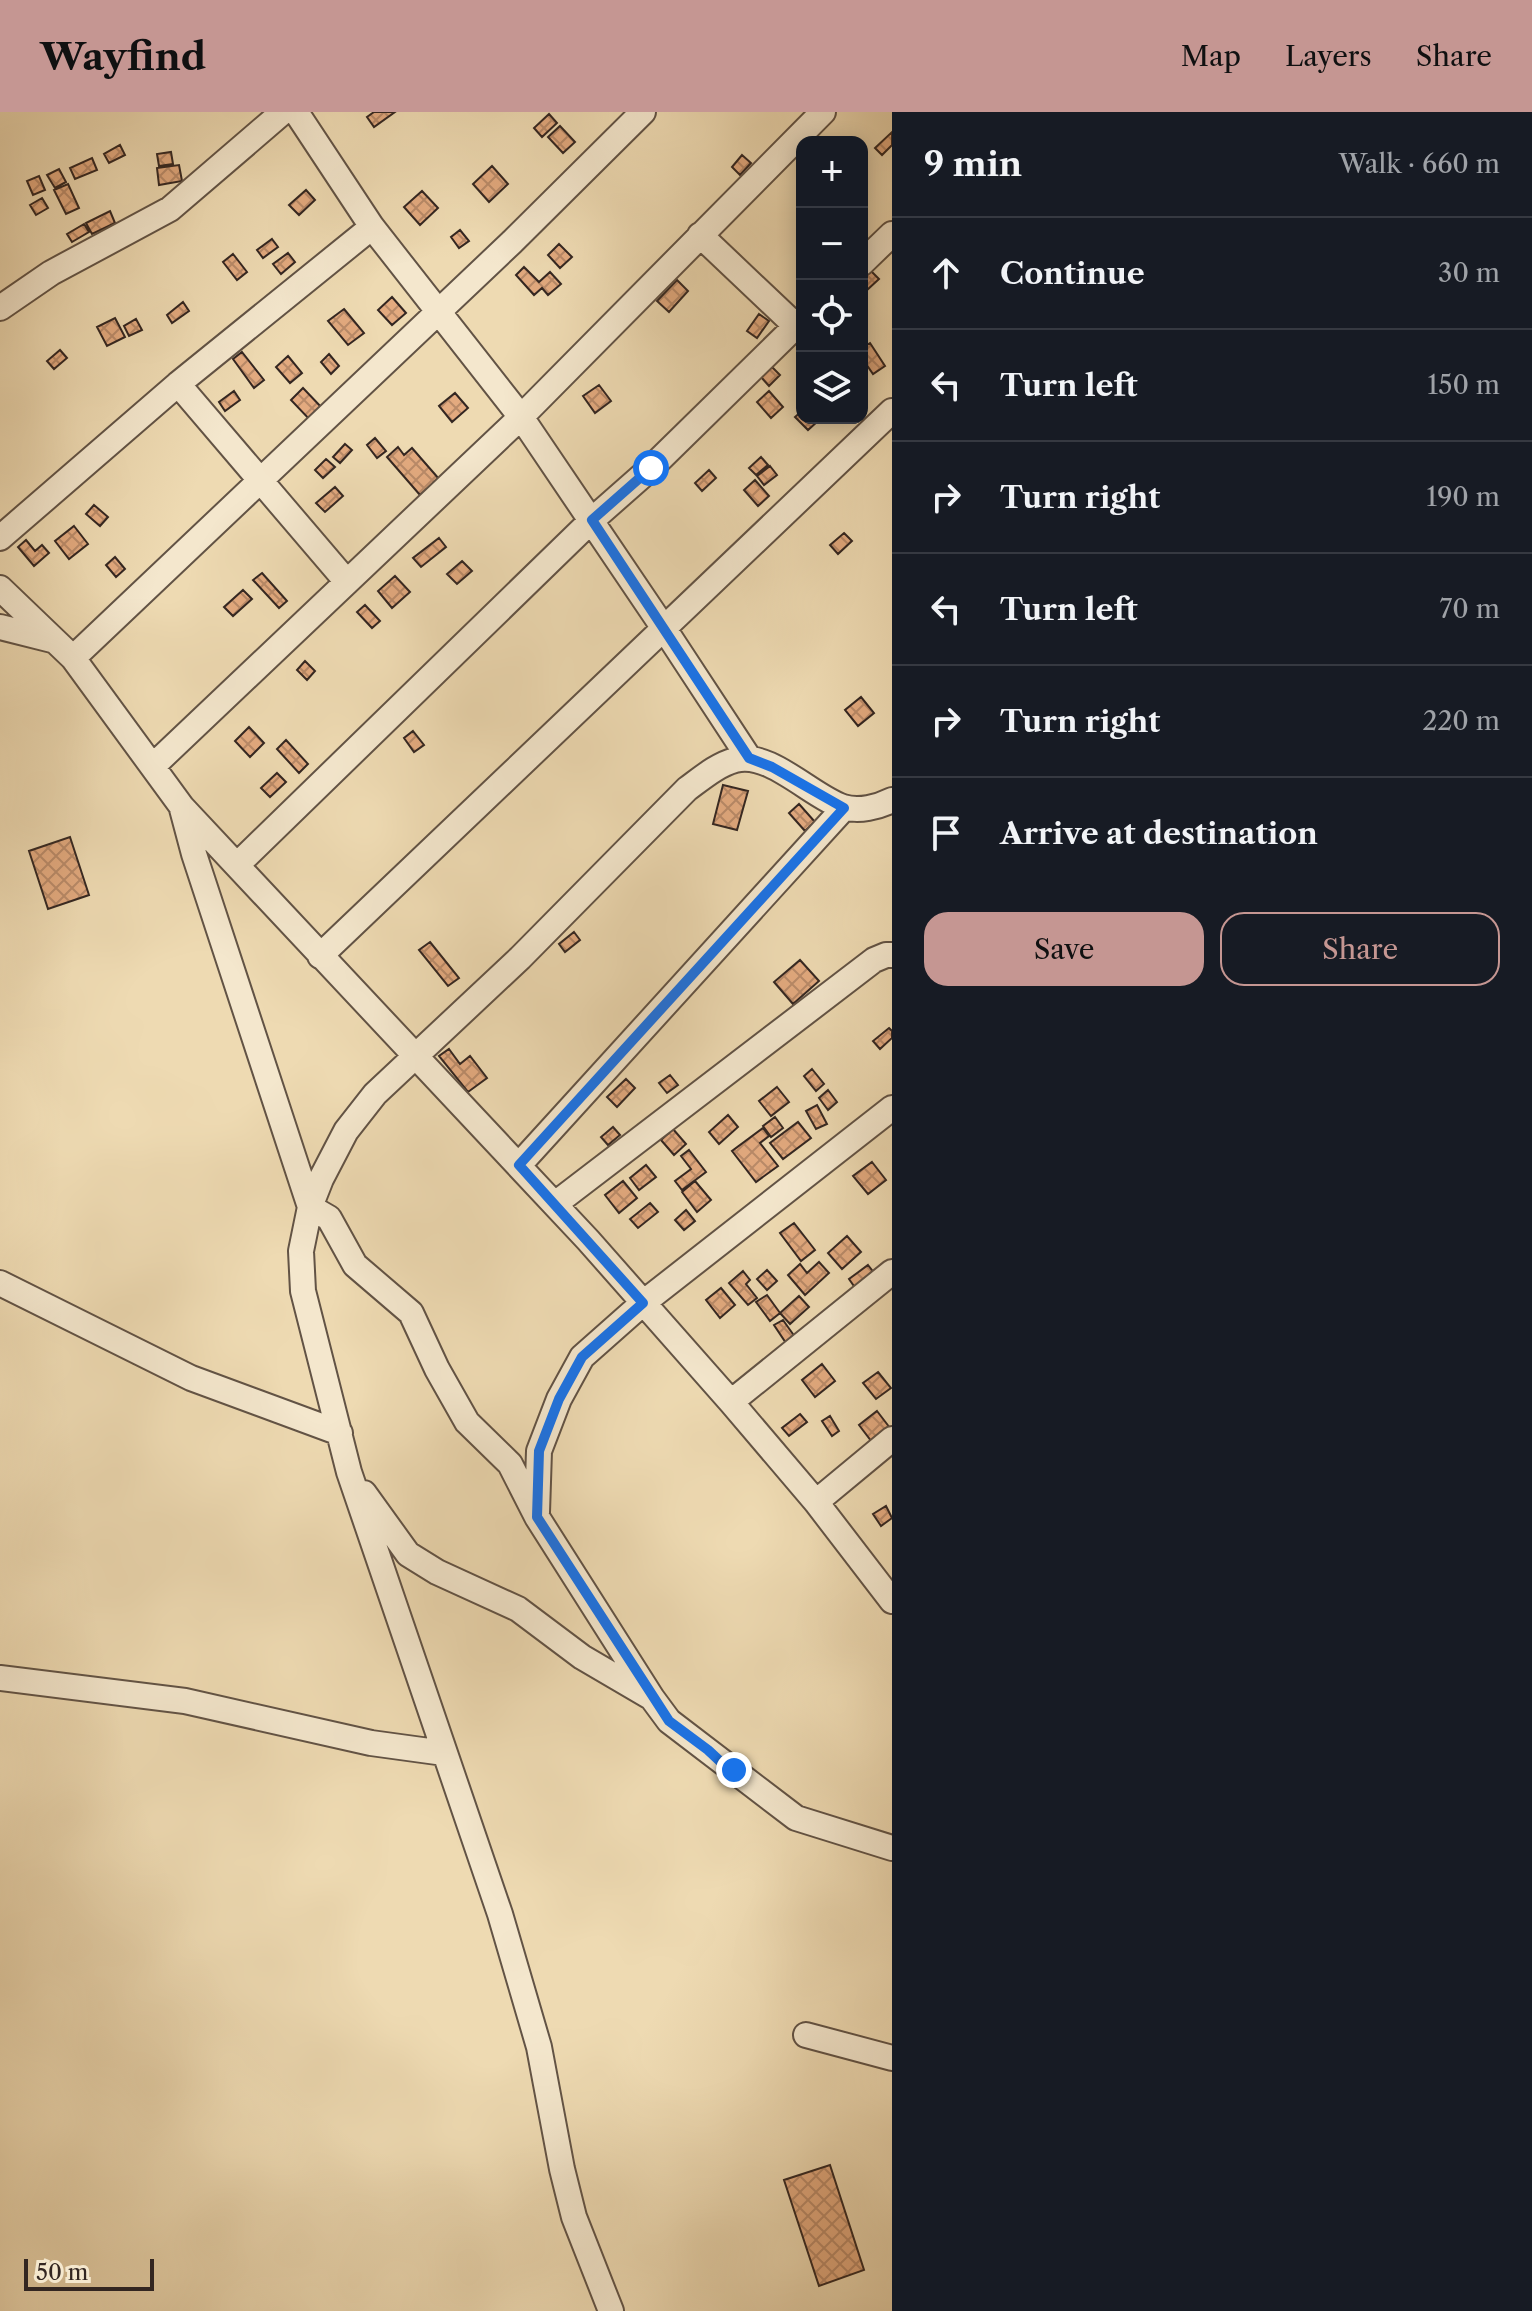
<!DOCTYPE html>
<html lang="en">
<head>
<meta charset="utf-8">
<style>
  body { margin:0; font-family:"Libre Caslon Text",serif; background:#242831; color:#f1f3f6 }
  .controls { position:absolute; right:24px; top:24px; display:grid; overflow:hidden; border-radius:16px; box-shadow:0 4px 20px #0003 }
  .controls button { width:72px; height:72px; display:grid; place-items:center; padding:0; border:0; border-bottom:2px solid #363941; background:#171b24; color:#f1f3f6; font:40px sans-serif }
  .scale { position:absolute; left:24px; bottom:20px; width:130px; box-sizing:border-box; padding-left:8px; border:4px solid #332621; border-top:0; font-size:22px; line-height:28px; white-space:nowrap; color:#332621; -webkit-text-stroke:6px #f4e7cd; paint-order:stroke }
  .stop { position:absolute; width:24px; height:24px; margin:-18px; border:6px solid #1a73e8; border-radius:50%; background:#fff }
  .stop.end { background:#1a73e8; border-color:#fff; box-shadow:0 2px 8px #0008 }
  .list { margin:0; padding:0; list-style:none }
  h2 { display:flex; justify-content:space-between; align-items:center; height:104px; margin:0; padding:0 32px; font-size:34px }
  h2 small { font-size:26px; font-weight:400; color:#9ea1a6 }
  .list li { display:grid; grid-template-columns:52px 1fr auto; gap:24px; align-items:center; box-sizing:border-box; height:112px; padding:0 32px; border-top:2px solid #363941 }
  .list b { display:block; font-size:30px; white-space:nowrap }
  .list em { font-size:26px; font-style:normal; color:#9ea1a6 }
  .actions { display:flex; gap:16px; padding:24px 32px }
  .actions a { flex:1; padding:18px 0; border:2px solid #c59692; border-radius:24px; text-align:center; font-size:28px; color:#c59692 }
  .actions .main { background:#c59692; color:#111 }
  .icon { flex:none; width:44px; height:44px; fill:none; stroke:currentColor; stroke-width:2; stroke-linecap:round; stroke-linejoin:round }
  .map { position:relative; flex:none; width:892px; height:2199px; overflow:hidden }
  header { display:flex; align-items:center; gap:48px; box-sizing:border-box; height:112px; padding:0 40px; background:#c59692; color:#111 }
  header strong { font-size:38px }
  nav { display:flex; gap:44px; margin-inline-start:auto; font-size:28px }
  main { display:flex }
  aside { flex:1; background:#171b24 }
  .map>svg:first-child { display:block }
  .building { fill:url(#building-cross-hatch); stroke:#332621; stroke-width:2 }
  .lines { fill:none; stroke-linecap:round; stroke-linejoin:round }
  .minor-casing { stroke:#625345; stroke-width:28 }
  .minor { stroke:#f4e7cd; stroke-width:24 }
  .route { stroke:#1a73e8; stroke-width:10 }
</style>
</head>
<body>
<header>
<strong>Wayfind</strong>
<nav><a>Map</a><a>Layers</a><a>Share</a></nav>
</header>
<main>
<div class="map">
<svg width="892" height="2199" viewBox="0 0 892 2199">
  <defs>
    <pattern id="building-cross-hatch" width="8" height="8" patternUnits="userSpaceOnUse" patternTransform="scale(2)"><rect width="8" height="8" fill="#e3aa7f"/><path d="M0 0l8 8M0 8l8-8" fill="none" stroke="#b98a68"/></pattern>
  </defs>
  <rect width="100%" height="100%" fill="#eedab2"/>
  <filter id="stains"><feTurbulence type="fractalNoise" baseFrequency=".0025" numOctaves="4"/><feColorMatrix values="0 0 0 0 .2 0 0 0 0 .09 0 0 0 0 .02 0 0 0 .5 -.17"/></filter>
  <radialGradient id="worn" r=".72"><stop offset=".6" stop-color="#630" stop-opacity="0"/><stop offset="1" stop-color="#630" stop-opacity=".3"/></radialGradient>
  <path class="building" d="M374 0H395L374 15 367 5Z
    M549 2 557 11 542 25 534 16Z
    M560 14 575 30 563 41 548 25Z
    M892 20V33L882 43 875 36Z
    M120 33 125 43 109 51 104 42Z
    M171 40 173 52 159 54 157 42Z
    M742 43 751 51 740 63 732 55Z
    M92 46 97 58 75 67 70 56Z
    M179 53 182 69 159 73 157 56Z
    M492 54 508 72 489 90 473 72Z
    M59 57 66 70 55 76 47 63Z
    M39 64 45 78 33 83 27 69Z
    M68 72 79 96 66 102 54 78Z
    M306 78 315 88 299 103 289 93Z
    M422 79 438 96 420 113 404 95Z
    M42 86 48 96 36 103 30 93Z
    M110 99 115 111 92 122 86 111Z
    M84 112 89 120 72 130 67 122Z
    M460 118 469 129 459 136 451 125Z
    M272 127 278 135 263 146 257 138Z
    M559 132 572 145 560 156 548 143Z
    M288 141 295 150 281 162 273 152Z
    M233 142 247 160 237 168 223 150Z
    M524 155 539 170 550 160 561 172 548 183 542 176 534 183 516 163Z
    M869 157 879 167 867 178 862 173V164Z
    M677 168 688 179 669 200 657 189Z
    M392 185 406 201 392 213 378 198Z
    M183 190 189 199 172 211 167 203Z
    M344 197 364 221 348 233 328 209Z
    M759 202 769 209 757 226 747 219Z
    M115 206 125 225 107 234 97 215Z
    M136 207 142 218 129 224 124 214Z
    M870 231 885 254 873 262 862 246V236Z
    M60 238 67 246 54 257 47 249Z
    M242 240 264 268 254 276 233 247Z
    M329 242 339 254 331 262 321 250Z
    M288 244 302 261 290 271 276 255Z
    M772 255 780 263 769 274 761 265Z
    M599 273 611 289 595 301 583 284Z
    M303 276 323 297 310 308 291 288Z
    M234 279 240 288 225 299 219 290Z
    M769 279 783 295 771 306 757 290Z
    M455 281 468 296 452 310 439 294Z
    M802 299V306H815L818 309 808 318 795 305Z
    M375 326 386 339 377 346 367 333Z
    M345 332 352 338 340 351 333 345Z
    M398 335 404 343 412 336 439 367 420 383 387 345Z
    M761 345 768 353 756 363 749 356Z
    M326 347 335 355 323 366 315 358Z
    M770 354 777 363 764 373 757 364Z
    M709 358 716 366 702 379 695 371Z
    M755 368 769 384 758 394 744 378Z
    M335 375 343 384 325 400 316 391Z
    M94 393 108 405 100 414 86 402Z
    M74 414 88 432 69 447 55 429Z
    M844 421 852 429 838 442 830 433Z
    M439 426 446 435 421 455 413 446Z
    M26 428 35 439 42 433 49 441 34 454 18 435Z
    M115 445 125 457 116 465 106 453Z
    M462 449 472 459 457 472 447 462Z
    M262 461 287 489 279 496 253 468Z
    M395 464 410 480 392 496 378 479Z
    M243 478 252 487 233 504 224 495Z
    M365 493 380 509 372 516 357 500Z
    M305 549 315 559 307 568 297 558Z
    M861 585 874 601 858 614 845 598Z
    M249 615 264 631 250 645 235 629Z
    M413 619 424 633 414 640 404 626Z
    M286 628 308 652 299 661 277 637Z
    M277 661 286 670 270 685 261 676Z
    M723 673 748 679 737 718 713 712Z
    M799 692 815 710 805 719 789 701Z
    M70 725 89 783 48 797 29 739Z
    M574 820 580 828 565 840 559 832Z
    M430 830 459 866 448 874 419 838Z
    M800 848 819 869 793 892 774 870Z
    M889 916 892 919V926L880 937 873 929Z
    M449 937 460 952 470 944 487 966 468 980 439 944Z
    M812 957 824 972 816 979 804 964Z
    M670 963 678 973 667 981 659 971Z
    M626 967 635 976 617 995 607 985Z
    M777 975 789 990 771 1004 759 989Z
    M828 978 837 990 828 998 819 986Z
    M817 993 827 1012 816 1017 806 999Z
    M728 1003 738 1015 719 1032 709 1020Z
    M775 1005 783 1016 771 1025 763 1014Z
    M798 1010 811 1026 783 1047 770 1031Z
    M613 1015 620 1023 608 1033 601 1025Z
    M763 1016 769 1024 760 1031 778 1054 756 1070 732 1039Z
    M673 1017 686 1032 674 1043 661 1028Z
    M689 1038 706 1060 682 1078 675 1069 691 1057 681 1044Z
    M872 1050 886 1068 868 1082 853 1064Z
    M646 1053 656 1065 639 1078 630 1066Z
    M623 1069 637 1086 619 1101 605 1083Z
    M695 1069 711 1088 697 1100 682 1080Z
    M650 1091 658 1100 638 1116 630 1107Z
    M686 1098 695 1109 684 1118 675 1108Z
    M794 1111 815 1138 801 1149 780 1121Z
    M847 1124 861 1140 842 1157 828 1141Z
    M819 1150 829 1161 805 1183 788 1163 800 1152 807 1161Z
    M868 1153 875 1162 856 1177 849 1167Z
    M767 1158 777 1169 767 1178 757 1167Z
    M743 1159 750 1168 746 1172 757 1186 748 1193 729 1171Z
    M721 1176 735 1193 720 1206 706 1188Z
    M767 1183 780 1201 770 1209 756 1190Z
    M799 1184 809 1195 790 1212 780 1201Z
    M783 1208 795 1225 786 1231 774 1213Z
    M822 1252 835 1269 815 1285 802 1268Z
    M878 1260 891 1276 876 1287 863 1271Z
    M877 1299 890 1316 872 1330 859 1313Z
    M800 1302 807 1310 789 1324 782 1316Z
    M830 1304 839 1319 832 1324 822 1309Z
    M886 1394 892 1406 881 1414 873 1402Z
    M830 2053 864 2158 819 2174 784 2068Z"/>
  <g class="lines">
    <defs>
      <path id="minor" d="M296 0 372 115 521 305 665 518 749 646
        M700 123 796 214
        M862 151 892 122
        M0 196 51 161 170 97 283 0
        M178 272 347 470
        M0 426 178 272 372 115
        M0 476 73 546 182 695 588 1128 731 1290 816 1390 892 1489
        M0 515 52 528
        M73 546 512 130 643 0
        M153 654 521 305 823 0
        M182 697 194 742 310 1095 329 1106 355 1153 411 1201 437 1257 467 1310 510 1352 537 1405 652 1586
        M237 753 592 408 651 356 802 208
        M320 844 892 299
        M519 1053 844 696
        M555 1092 874 848 886 843H892
        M0 1171 191 1266 340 1321
        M731 1290 892 1160
        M364 1381 408 1442 437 1460 518 1497 582 1545 652 1586 669 1609 796 1706 892 1736
        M816 1390 892 1327
        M537 1400 539 1339 559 1287 582 1245 643 1191 892 996
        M0 1566 185 1589 371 1631 444 1641
        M806 1923 892 1946
        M611 2199 574 2105 562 2057 539 1935 500 1802 349 1360 303 1179 301 1139 310 1095 321 1067 346 1019 375 982 520 846 687 677C702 666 717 653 735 648 769 638 812 685 843 695 859 700 878 695 892 688"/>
    </defs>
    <use href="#minor" class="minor-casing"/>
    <use href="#minor" class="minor"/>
  </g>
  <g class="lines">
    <path class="route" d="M651 356 592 408 749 646 772 655 844 696 519 1053 643 1191 582 1245 559 1287 539 1339 537 1405 669 1609 708 1638 723 1652 734 1658"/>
  </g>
  <rect width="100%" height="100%" filter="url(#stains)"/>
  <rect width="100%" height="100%" fill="url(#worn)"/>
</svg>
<div class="controls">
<button>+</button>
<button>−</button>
<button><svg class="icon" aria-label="locate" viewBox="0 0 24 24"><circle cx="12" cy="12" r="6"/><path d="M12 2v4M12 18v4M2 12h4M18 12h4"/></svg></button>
<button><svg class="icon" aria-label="layers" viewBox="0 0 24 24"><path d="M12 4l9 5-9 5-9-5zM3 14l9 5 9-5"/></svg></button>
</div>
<div class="scale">50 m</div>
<div class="stop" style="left:651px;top:356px"></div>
<div class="stop end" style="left:734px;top:1658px"></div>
</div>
<aside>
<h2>9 min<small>Walk · 660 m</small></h2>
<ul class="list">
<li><svg class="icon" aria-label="ahead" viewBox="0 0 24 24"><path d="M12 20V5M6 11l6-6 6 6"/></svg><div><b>Continue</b></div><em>30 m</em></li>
<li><svg class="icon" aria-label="left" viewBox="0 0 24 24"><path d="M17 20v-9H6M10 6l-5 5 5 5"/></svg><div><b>Turn left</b></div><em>150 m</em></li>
<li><svg class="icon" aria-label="right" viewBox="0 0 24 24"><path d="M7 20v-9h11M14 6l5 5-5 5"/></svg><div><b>Turn right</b></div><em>190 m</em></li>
<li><svg class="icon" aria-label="left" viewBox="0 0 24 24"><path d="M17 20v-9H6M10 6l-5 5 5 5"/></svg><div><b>Turn left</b></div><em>70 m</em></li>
<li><svg class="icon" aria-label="right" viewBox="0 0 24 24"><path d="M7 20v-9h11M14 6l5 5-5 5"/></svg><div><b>Turn right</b></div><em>220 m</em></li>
<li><svg class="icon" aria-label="arrive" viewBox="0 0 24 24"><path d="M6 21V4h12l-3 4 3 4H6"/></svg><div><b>Arrive at destination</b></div></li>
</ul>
<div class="actions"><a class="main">Save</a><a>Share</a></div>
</aside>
</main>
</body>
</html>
